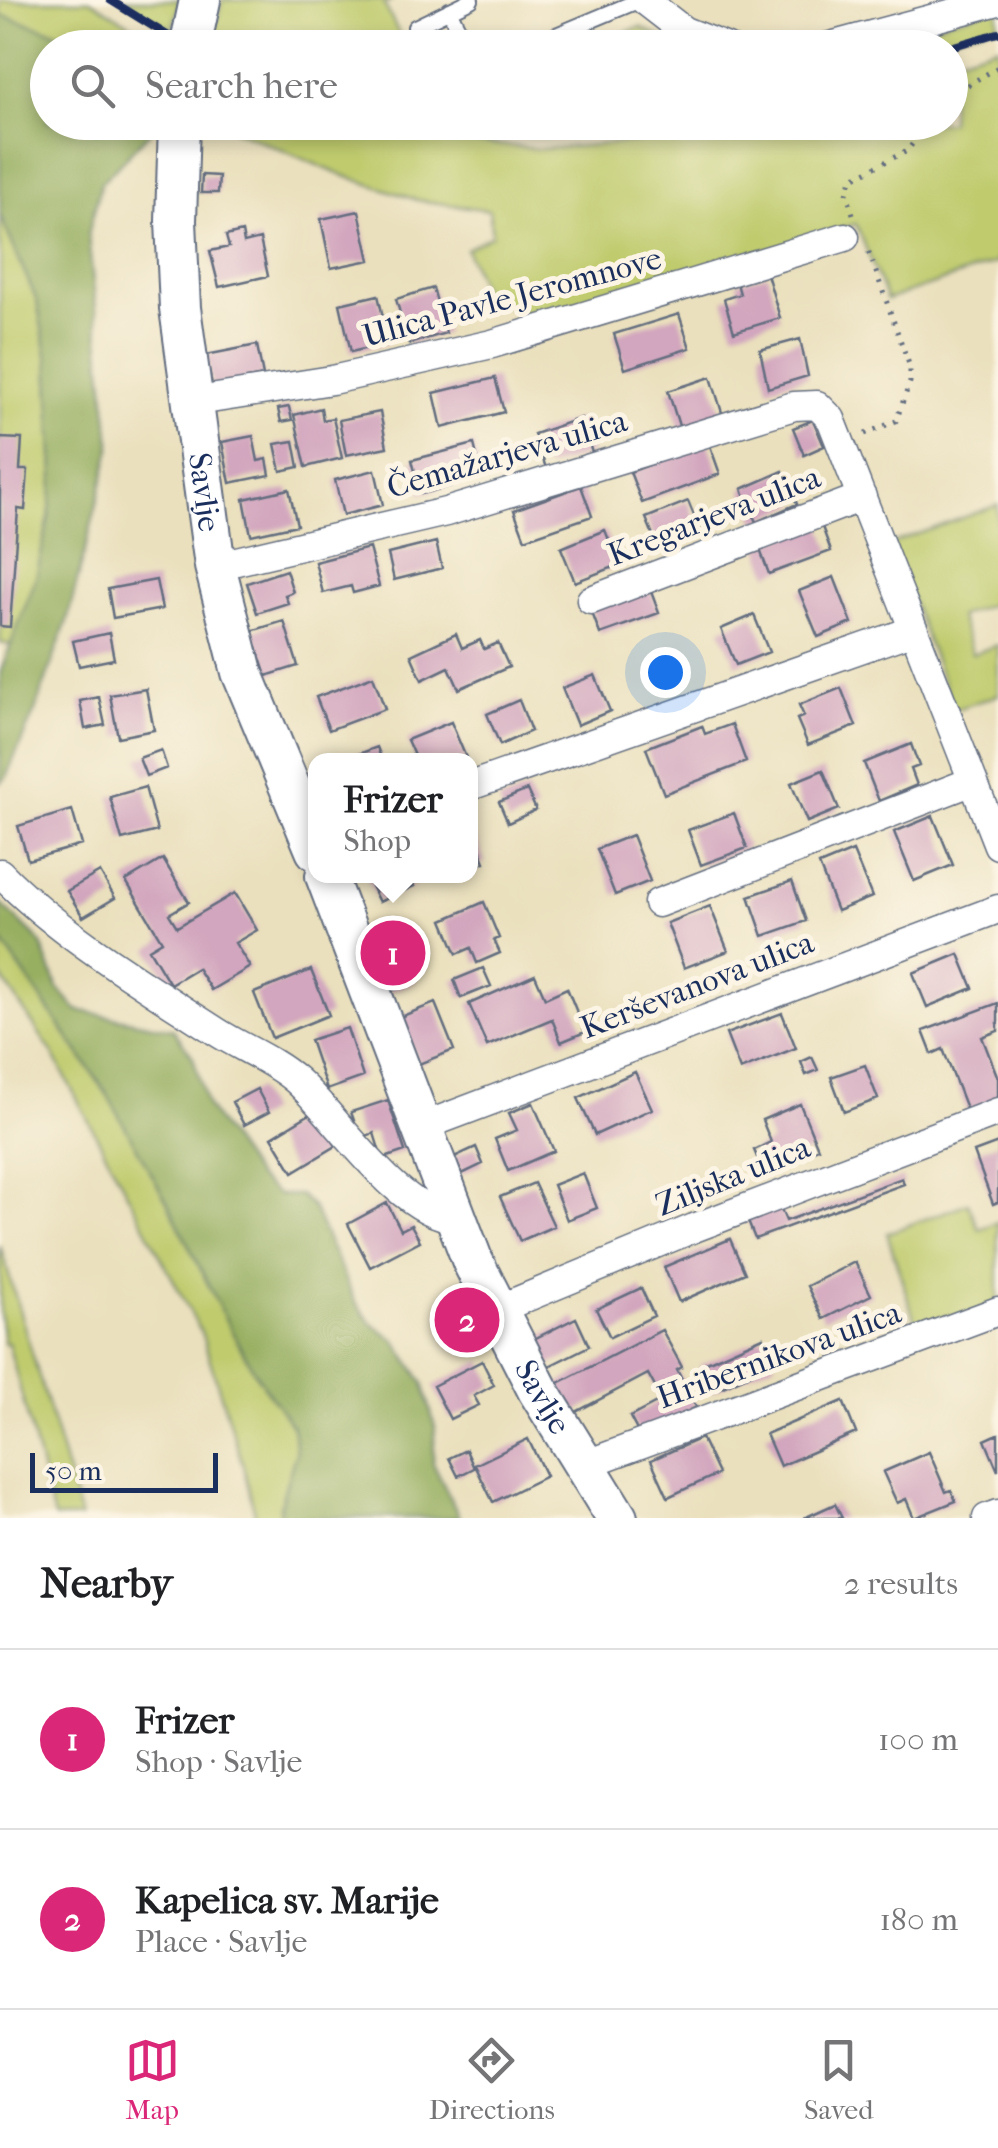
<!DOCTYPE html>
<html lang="en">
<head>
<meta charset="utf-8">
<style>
  body { margin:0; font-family:"IM FELL French Canon",serif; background:#f2f2f2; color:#202124 }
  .scale { position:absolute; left:30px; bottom:25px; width:188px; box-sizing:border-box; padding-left:10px; border:5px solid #1b2f5e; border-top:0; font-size:28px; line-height:35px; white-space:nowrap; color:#1b2f5e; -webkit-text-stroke:8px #fcf5e5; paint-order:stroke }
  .you { position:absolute; left:665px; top:672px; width:35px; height:35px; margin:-25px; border:8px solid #fff; border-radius:50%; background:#1a73e8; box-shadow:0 0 0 15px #1a73e833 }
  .badge { display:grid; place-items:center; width:65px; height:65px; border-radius:50%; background:#db2777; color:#fff; font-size:32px; font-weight:700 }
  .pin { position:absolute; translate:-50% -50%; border:5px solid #fff; box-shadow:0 2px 10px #0006 }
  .popup { position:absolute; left:308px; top:753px; width:170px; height:130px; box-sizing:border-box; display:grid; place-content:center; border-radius:20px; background:#fff; filter:drop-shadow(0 2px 8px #0005); font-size:32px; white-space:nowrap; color:#757577 }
  .popup b { font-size:38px; color:#202124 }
  .popup::after { content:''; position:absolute; left:50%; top:100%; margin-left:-20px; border:20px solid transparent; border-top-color:#fff }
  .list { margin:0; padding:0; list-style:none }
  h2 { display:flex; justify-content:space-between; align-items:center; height:130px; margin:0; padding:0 40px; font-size:42px }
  h2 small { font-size:32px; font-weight:400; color:#757577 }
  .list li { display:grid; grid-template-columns:65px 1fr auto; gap:30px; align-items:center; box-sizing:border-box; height:180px; padding:0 40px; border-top:2px solid #e0e0e0 }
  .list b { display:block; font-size:38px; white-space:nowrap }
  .list p { margin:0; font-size:32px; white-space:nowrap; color:#757577 }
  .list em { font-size:32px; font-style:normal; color:#757577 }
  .icon { flex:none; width:55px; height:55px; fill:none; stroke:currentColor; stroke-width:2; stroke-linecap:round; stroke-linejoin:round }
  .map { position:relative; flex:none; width:998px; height:1518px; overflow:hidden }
  .search { position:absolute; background:#fff; box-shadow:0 5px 15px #0003; left:30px; right:30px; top:30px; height:110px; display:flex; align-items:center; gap:25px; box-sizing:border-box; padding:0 35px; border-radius:55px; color:#757577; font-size:38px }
  .sheet { height:490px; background:#fff }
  nav { display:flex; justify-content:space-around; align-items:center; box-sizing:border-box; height:140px; border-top:2px solid #e0e0e0; background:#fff; font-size:28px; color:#757577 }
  nav a { display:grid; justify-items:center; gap:5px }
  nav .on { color:#db2777 }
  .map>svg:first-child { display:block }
  .green { fill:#bfcb6d; stroke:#6d7d66; stroke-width:2.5 }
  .forest { fill:#97af60; stroke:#596f5f; stroke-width:2.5 }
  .building { fill:#d2a6be }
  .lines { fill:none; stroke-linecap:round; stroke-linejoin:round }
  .lane-casing { stroke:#636d7f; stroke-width:18 }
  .street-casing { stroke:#636d7f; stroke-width:31 }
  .secondary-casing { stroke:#636d7f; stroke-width:44 }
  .path { stroke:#636d7f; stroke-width:5; stroke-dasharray:2.5 8; stroke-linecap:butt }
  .lane { stroke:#fff; stroke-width:14 }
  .street { stroke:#fff; stroke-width:28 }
  .secondary { stroke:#fff; stroke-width:40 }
  .rail { stroke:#1b2f5e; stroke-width:8 }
  .labels { text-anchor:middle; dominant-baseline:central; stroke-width:10; stroke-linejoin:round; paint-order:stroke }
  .street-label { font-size:32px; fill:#1b2f5e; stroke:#fcf5e5 }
</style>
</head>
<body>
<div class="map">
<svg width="998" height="1518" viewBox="0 0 998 1518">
  <rect width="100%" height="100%" fill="#fcf5e5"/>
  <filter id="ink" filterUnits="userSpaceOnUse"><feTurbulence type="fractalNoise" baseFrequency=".01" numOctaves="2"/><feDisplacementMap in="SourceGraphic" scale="20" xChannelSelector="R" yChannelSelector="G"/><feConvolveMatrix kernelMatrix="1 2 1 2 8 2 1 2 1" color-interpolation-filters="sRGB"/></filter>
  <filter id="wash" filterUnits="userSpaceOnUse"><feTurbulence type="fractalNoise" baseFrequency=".0048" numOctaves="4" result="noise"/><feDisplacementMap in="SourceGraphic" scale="40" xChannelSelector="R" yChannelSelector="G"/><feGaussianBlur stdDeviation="2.25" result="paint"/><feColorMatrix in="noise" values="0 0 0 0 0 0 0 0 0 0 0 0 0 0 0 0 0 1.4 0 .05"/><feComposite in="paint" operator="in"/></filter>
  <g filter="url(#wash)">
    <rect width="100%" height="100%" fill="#eae0bd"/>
    <path class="green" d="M0 0H90L168 47H105L0 15Z
      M124 0H180L172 31Z
      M222 0H392L384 4 406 47 210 48Z
      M998 7V24L914 47 851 48Z
      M640 27 682 47H588Z
      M998 46V262L887 300 856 224 535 319 515 307 486 299 466 249 492 235 489 210 417 200 336 173 219 123H355L386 131 449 140 542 149 635 142 715 123 950 122 951 60Z
      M0 215 37 301 48 360 54 474 49 518 36 578 12 645 0 643Z
      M998 505V616L993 604 959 616 972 654 998 645V695L954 710 890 544Z
      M0 939 107 1094 167 1202 232 1332 260 1381 293 1427 296 1452 280 1504V1518H256L243 1465 201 1332 53 1054 0 975Z
      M968 1203 979 1229 998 1222V1304L918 1331 887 1233Z
      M0 1245 81 1518H54L8 1343H4L0 1313Z"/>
    <path class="forest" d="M0 15 105 47 48 48V122L155 123 154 128 101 183 88 235 111 449 67 621 35 711 5 779 0 783V673L36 578 49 518 54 474 48 360 37 301 0 215Z
      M0 903 40 941 58 988 77 1010 173 1029 193 1057 208 1108 257 1178 278 1195H300L313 1208 356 1303 372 1324 395 1340 423 1382 435 1427 433 1463 460 1518H280V1505L296 1452 293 1427 260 1381 232 1332 167 1202 107 1094 0 939Z"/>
    <g id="blocks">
      <path class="building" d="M202 175 219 176 218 193H201Z
        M359 211 370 260 331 268 321 219Z
        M242 232 244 243 260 239 268 276 219 287 210 251 229 247 226 236Z
        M767 274 780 318 734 332 724 299 740 294 737 283Z
        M433 288 446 333 409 344 396 299Z
        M378 295 389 343 351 352 340 304Z
        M679 314 690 348 625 369 614 334Z
        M800 339 808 376 768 388 760 350Z
        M257 345 263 376 212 386 206 355Z
        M711 377 723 416 680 429 668 391Z
        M495 378 504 412 442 428 434 393Z
        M289 407 292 420 281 422 278 409Z
        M321 408 323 420 333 418 342 458 306 467 294 415Z
        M380 412 387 447 346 455 339 420Z
        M581 418 592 453 546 468 534 434Z
        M813 420 824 446 804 455 793 428Z
        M253 436 258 461 267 459 270 475 230 483 222 442Z
        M0 438 22 439 20 470H28L25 510 18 509 10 627 0 626Z
        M294 441 299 467 281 471 275 444Z
        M709 443 720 474 642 503 630 472Z
        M474 444 480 468 463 473 465 482 421 494 412 460Z
        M375 470 383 505 343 515 335 480Z
        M783 471 797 504 756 522 742 489Z
        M581 486 592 516 525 539 514 510Z
        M289 489 297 525 251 535 244 499Z
        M688 501 702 535 660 552 646 518Z
        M821 524 831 551 769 574 759 547Z
        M605 530 619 565 575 582 561 548Z
        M436 542 442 568 394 580 388 554Z
        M369 548 379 586 353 593 351 586 323 593 315 562Z
        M286 570 293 592 285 595 288 603 257 613 247 583Z
        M834 577 852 623 818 637 799 591Z
        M156 580 162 609 113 618 108 589Z
        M650 589 659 613 600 634 591 610Z
        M754 615 769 652 736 665 721 629Z
        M284 621 298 666 266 676 251 631Z
        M109 633 114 659 79 666 73 641Z
        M456 634 462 648 480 640 484 649 498 643 509 667 459 689 449 667 422 680 411 655Z
        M595 675 610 711 577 725 562 688Z
        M373 676 385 709 329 730 316 697Z
        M841 688 856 726 808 745 797 719 804 716 799 705Z
        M146 689 154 730 118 737 110 695Z
        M99 697 105 725 85 729 80 701Z
        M519 700 531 731 500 745 487 714Z
        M451 722 467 760H416L407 740Z
        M732 724 746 762 664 794 646 748 702 726 705 734Z
        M911 744 919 766 911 769 917 785 879 801 864 763Z
        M377 747 382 760H343Z
        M161 750 167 768 146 776 139 758Z
        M823 770 839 809 807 822 791 783Z
        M145 787 157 831 122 840 110 797Z
        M527 790 536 810 508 823 499 802Z
        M72 810 82 845 28 860 18 826Z
        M734 813 747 848 701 865 688 830Z
        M933 816 953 865 914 881 894 832Z
        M470 824 485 862 470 868Z
        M632 835 650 881 615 895 597 849Z
        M853 851 872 897 837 911 819 865Z
        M163 859 189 902 169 914 177 927 235 893 257 930 235 943 250 967 211 990 197 968 170 984 149 949 162 941 126 881Z
        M100 872 115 898 83 917 67 891Z
        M366 876H410L414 886 379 902Z
        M792 881 806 921 763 936 749 896Z
        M484 902 499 938 494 940 500 953 477 963 471 948 457 954 443 920Z
        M710 906 728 951 684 968 667 923Z
        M404 928 418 964 410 967 416 981 389 992 368 942Z
        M959 954 973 988 927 1007 913 973Z
        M483 968 491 986 461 998 454 980Z
        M311 970 329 1015 272 1038 254 993Z
        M535 975 545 998 567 988 585 1032 561 1042 552 1019 487 1046 469 1004Z
        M435 1003 454 1050 419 1064 400 1017Z
        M998 1003V1031L982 1037 998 1078V1099L967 1111 943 1049 932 1054 923 1031Z
        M782 1013 796 1048 740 1070 726 1034Z
        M347 1028 363 1077 327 1090 310 1040Z
        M812 1057 818 1070 806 1075 801 1062Z
        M865 1065 878 1099 844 1112 831 1077Z
        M635 1072 652 1109 595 1135 578 1098Z
        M257 1089 269 1112 244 1125 232 1102Z
        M388 1100 405 1151 382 1159 374 1133 360 1138 351 1112Z
        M533 1103 554 1151 508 1171 495 1139 517 1130 509 1113Z
        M800 1104 818 1148 763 1171 754 1150 771 1142 762 1120Z
        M315 1111 336 1146 293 1172 272 1137Z
        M998 1143V1202L993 1204 974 1152Z
        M476 1147 483 1164 462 1174 454 1157Z
        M583 1173 597 1208 567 1220 553 1185Z
        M902 1178 904 1184 755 1239 747 1219 780 1207 786 1221Z
        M534 1183 554 1226 520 1241 500 1197Z
        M387 1203 401 1230 411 1225 420 1241 370 1267 348 1224Z
        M730 1239 745 1273 679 1302 664 1267Z
        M855 1262 871 1295 823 1319 807 1286Z
        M641 1288 654 1316 610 1337 596 1309Z
        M469 1309 477 1323 463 1331 455 1317Z
        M576 1318 589 1346 545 1368 532 1340Z
        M662 1330 682 1367 677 1370 696 1407 640 1436 630 1417 662 1400 648 1374 570 1415 555 1385Z
        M763 1337 775 1363 712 1392 700 1365Z
        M482 1361 494 1385 474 1396 479 1405 450 1419 433 1386Z
        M843 1401 856 1433 780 1466 766 1434Z
        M998 1434V1471L985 1440Z
        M701 1438 718 1474 668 1497 651 1460Z
        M528 1439 546 1476 493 1502 475 1465Z
        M466 1450 474 1468 458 1476 449 1458Z
        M929 1452 946 1492 951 1490 956 1501 914 1518 906 1499 897 1503 883 1472Z
        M835 1504 842 1518H804Z"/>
    </g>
  </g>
  <g filter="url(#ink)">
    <use href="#blocks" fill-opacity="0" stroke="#636d7f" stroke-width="2.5"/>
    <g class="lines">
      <defs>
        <path id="lane" d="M449 10 468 48
          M415 27 471 0
          M525 48 640 0"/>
        <path id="street" d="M644 0 684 31 727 48
          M823 48 998 1
          M191 402 332 380 492 344 845 237
          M215 566 446 512 794 406 817 405 831 419 998 845
          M591 600 862 497
          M470 786 914 630
          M0 873C58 933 146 986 217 1032 242 1048 273 1060 296 1080 339 1118 397 1213 455 1218
          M658 903 973 781
          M421 1127 998 909
          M496 1310 694 1228 998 1112
          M584 1465 998 1311
          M987 1518 998 1514"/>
        <g id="secondary">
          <path d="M190 48 200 0"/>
          <path id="s1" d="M179 122 176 221 180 308 215 566 242 672 316 850"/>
          <path id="s2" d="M326 876 473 1262 538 1390 617 1518"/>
        </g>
      </defs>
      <use href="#lane" class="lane-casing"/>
      <use href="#street" class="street-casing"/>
      <use href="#secondary" class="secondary-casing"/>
      <path class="path" d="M950 96 998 67
        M853 214 847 194 851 179 907 151 929 122
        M865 434 896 421 910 382V367L867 247"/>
      <use href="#lane" class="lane"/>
      <use href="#street" class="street"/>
      <use href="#secondary" class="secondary"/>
      <path class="rail" d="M110 0 188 48
        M947 48 998 33
        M409 122C490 137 572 136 653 122"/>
    </g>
  </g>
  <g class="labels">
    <g class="street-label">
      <text transform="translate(512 297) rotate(-15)">Ulica Pavle Jeromnove</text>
      <text transform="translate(507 454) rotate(-16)">Čemažarjeva ulica</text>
      <text stroke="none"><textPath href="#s1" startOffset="372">Savlje</textPath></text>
      <text transform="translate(714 516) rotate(-21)">Kregarjeva ulica</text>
      <text transform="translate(697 985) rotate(-21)">Kerševanova ulica</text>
      <text transform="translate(733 1176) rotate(-22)">Ziljska ulica</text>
      <text transform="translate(779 1355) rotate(-20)">Hribernikova ulica</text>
      <text stroke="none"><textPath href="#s2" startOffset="565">Savlje</textPath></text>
    </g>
  </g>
</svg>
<div class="scale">50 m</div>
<div class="you"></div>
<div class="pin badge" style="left:393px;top:953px">1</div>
<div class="popup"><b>Frizer</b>Shop</div>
<div class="pin badge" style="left:467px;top:1320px">2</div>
<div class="search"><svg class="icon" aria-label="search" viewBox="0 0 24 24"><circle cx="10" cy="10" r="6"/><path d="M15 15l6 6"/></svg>Search here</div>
</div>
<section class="sheet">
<h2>Nearby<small>2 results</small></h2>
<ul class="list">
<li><span class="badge">1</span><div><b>Frizer</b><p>Shop · Savlje</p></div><em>100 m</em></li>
<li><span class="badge">2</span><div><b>Kapelica sv. Marije</b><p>Place · Savlje</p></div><em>180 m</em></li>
</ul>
</section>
<nav>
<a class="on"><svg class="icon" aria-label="map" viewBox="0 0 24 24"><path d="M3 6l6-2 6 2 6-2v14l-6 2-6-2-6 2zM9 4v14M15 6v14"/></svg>Map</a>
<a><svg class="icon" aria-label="directions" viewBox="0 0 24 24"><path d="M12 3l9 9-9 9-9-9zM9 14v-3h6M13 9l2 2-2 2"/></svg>Directions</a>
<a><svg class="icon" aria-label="saved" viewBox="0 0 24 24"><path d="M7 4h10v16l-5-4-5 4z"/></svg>Saved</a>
</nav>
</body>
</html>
